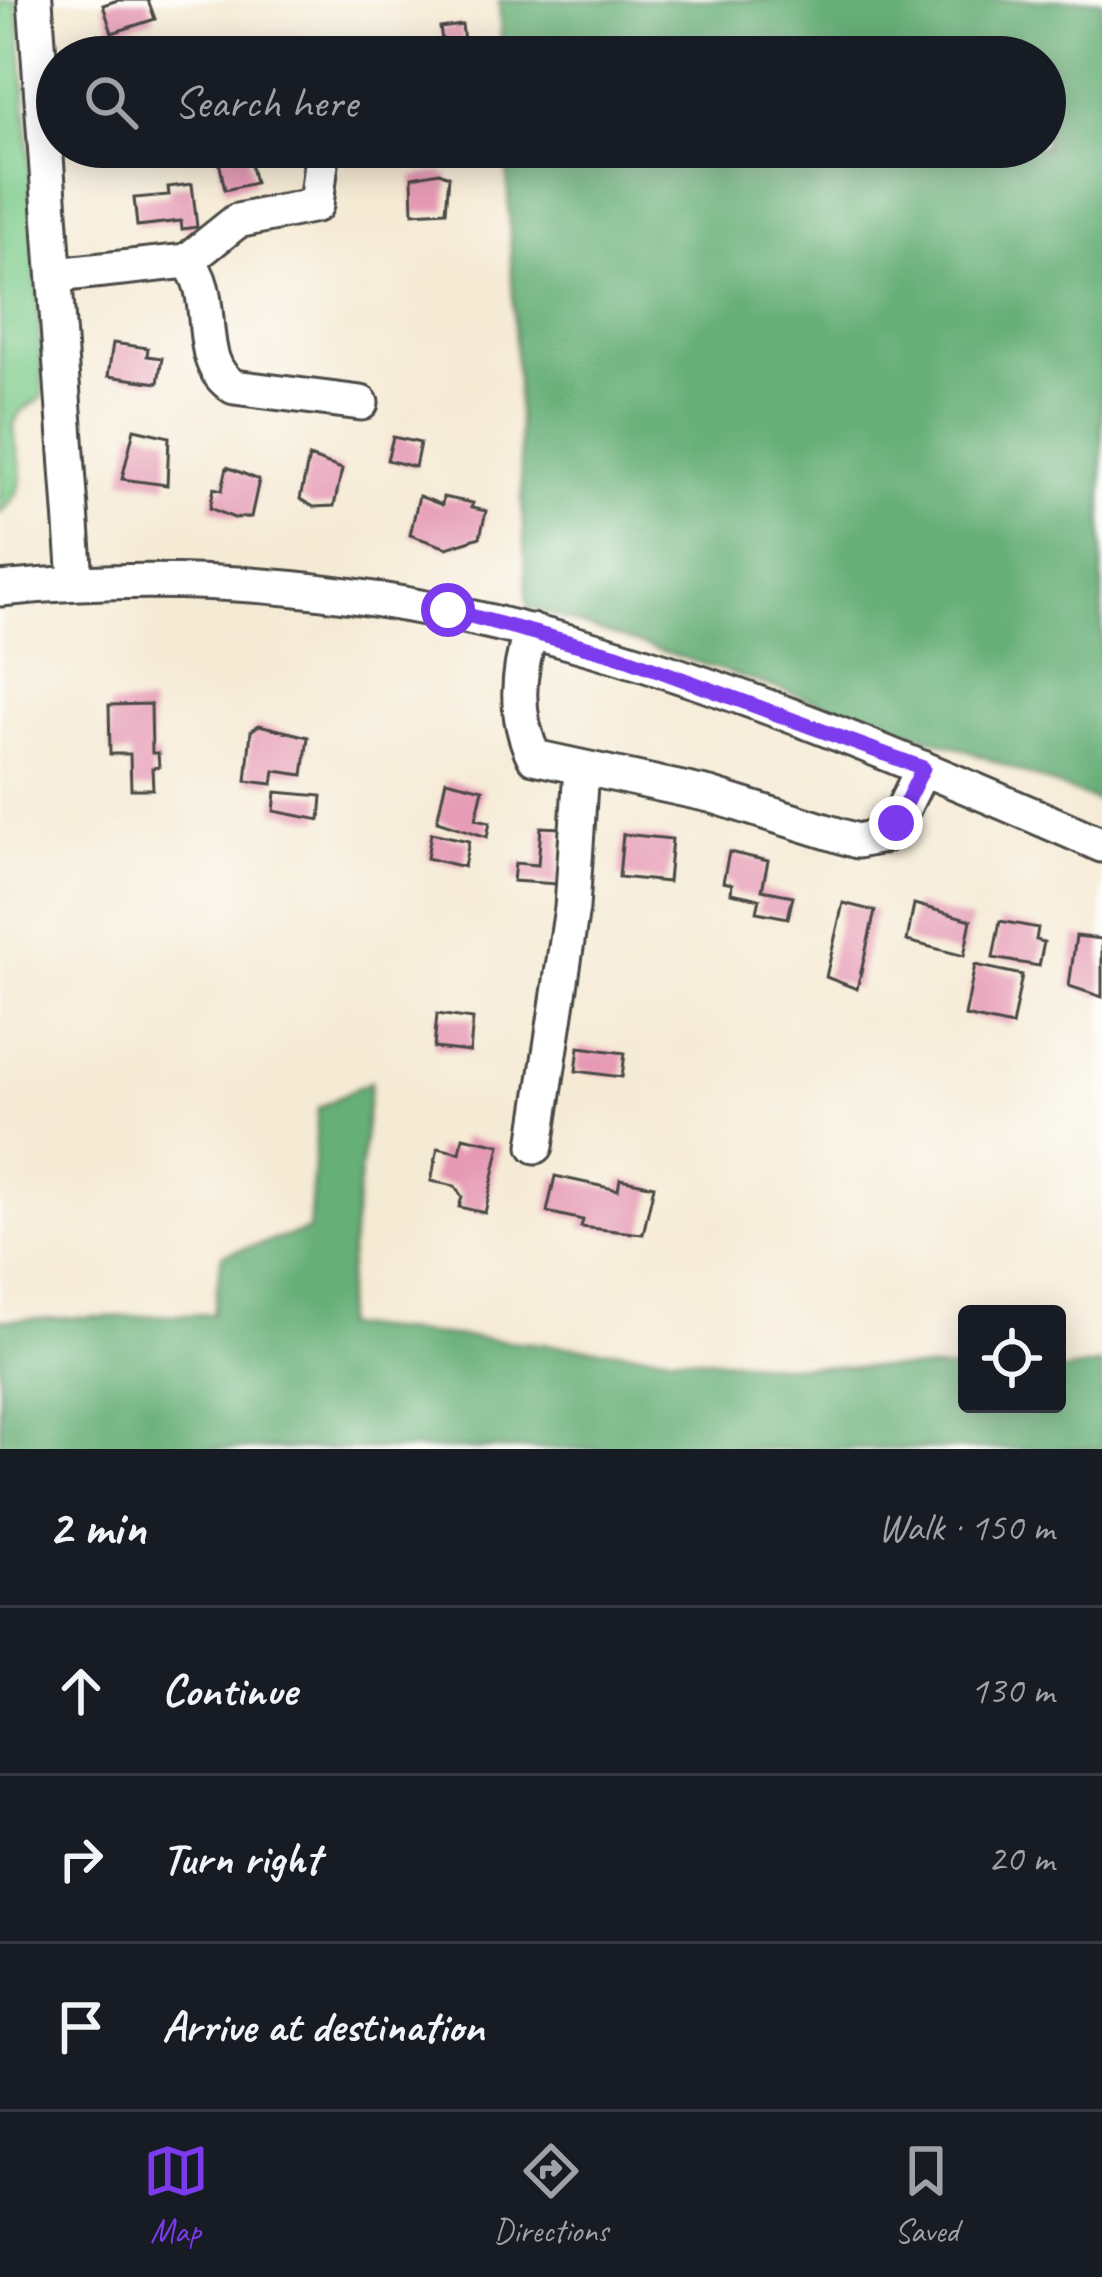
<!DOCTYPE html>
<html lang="en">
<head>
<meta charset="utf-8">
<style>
  body { margin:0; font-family:Caveat,sans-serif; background:#20242c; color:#f1f3f6 }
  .controls { position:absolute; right:36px; bottom:36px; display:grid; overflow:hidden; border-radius:12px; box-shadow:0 6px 30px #0003 }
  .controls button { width:108px; height:108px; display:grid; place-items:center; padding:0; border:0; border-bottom:3px solid #363941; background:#171b24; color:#f1f3f6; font:60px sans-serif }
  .stop { position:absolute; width:36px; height:36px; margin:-27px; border:9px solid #7c3aed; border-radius:50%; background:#fff }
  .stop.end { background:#7c3aed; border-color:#fff; box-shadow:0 3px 12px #0008 }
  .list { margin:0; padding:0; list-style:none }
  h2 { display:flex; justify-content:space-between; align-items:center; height:156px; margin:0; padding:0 48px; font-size:51px }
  h2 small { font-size:39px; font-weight:400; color:#9ea1a6 }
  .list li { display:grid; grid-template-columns:78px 1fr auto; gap:36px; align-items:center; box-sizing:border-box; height:168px; padding:0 48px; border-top:3px solid #363941 }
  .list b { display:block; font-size:45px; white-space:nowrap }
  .list em { font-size:39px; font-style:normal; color:#9ea1a6 }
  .icon { flex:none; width:66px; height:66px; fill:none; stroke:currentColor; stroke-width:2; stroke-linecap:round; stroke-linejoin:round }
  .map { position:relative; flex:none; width:1102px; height:1449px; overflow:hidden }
  .search { position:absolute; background:#171b24; box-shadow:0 6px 30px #0003; left:36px; right:36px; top:36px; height:132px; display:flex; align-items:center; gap:30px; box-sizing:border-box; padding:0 42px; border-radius:66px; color:#9ea1a6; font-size:45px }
  .sheet { height:660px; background:#171b24 }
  nav { display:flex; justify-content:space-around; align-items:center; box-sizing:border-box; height:168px; border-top:3px solid #363941; background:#171b24; font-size:33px; color:#9ea1a6 }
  nav a { display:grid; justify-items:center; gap:6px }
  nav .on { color:#7c3aed }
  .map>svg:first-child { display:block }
  .green { fill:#7dcb8b; stroke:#547b5b; stroke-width:3 }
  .forest { fill:#66af77; stroke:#486d51; stroke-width:3 }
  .building { fill:#e599b4 }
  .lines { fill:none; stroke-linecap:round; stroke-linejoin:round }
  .minor-casing { stroke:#494844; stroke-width:39 }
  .minor { stroke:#fff; stroke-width:33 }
  .route { stroke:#7c3aed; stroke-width:15 }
</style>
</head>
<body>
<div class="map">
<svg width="1102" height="1449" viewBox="0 0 1102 1449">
  <rect width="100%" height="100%" fill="#fdfcf7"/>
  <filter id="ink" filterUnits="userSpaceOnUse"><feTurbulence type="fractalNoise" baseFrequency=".00833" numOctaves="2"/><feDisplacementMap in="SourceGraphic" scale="24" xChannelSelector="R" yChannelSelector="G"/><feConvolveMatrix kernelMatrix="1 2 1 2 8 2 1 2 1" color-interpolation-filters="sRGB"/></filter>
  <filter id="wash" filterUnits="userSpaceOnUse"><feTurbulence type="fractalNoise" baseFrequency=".004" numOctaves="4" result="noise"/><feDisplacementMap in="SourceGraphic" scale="48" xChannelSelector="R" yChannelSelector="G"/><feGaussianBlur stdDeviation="2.7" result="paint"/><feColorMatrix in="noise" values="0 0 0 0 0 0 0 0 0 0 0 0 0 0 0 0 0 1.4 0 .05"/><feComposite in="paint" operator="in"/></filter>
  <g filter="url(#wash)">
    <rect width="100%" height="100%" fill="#f5ead4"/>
    <path class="green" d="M0 0H17C29 132 36 264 43 397L20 412 14 424C13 460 39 479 0 513Z"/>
    <path class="forest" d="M499 0H1102V803L960 748 527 607 506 147H1045V57H502Z
      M371 1081 342 1326 778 1365 967 1370V1404H1057V1372L1102 1364V1449H0V1320L213 1314 222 1255 309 1230 318 1108Z"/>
    <g id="blocks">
      <path class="building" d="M118 0H148L155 19 112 33 103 5Z
        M462 25 466 57H431L430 42 442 40 440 28Z
        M247 150 255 183 225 190 218 156Z
        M439 172 449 176 446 211 413 213 412 177Z
        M192 184 197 227 182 229 181 221 137 226 134 198 169 195 168 187Z
        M113 343 148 348 147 356 162 358 158 383 108 376Z
        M134 429 169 437 167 485 122 479Z
        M393 437 420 443 415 467 387 460Z
        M309 457 342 469 334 506 314 507 300 499Z
        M227 467 259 480 251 517 234 518 210 508 214 488 222 490Z
        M419 496 442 505 443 497 473 503 471 508 486 511 480 537 447 548 410 535Z
        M151 704 152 753H158L159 767 152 768 153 789H131L130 754H110L109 705Z
        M259 725 308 737 303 775 275 771 273 784 246 781 251 731Z
        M446 780 483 789 476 819 490 822 487 837 437 821Z
        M276 792 322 796 320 820 274 811Z
        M541 827 561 828 557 884 513 881 515 863 538 865Z
        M431 833 469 841 464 867 427 858Z
        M623 834 672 839 668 882 619 877Z
        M729 852 768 861 762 890 793 896 788 918 757 912 760 899 731 893 732 884 723 882Z
        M843 903 875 911 857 989 826 977Z
        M914 904 971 920 964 956 907 941Z
        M1000 921 1038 928 1036 940 1044 942 1039 966 993 958Z
        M1076 936 1102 939V997L1069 986Z
        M975 965 1022 975 1012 1026 965 1016Z
        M437 1014 473 1019 470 1052 434 1048Z
        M579 1047 625 1053 622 1077 576 1071Z
        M463 1137 500 1145 485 1213 459 1207 462 1197 455 1186 431 1181 438 1148 460 1153Z
        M555 1176 618 1190 620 1179 654 1186 643 1234 581 1227 583 1220 547 1212Z"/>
    </g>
  </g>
  <g filter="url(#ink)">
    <use href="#blocks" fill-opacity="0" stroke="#494844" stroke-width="3"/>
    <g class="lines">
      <defs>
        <path id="minor" d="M35 0 76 581
          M187 261 237 221 316 205 323 147
          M56 275 187 261C220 294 191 362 234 387L361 403
          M0 589C407 546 737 686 1102 845
          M531 631C517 674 514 715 534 757L710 795 857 841 883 836 896 823 923 768
          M536 1146 572 908 581 768"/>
      </defs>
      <use href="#minor" class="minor-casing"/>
      <use href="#minor" class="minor"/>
    </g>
  </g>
  <g class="lines" filter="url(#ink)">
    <path class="route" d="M448 610 617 655 923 768 896 823"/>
  </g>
</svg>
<div class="controls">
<button><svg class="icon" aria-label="locate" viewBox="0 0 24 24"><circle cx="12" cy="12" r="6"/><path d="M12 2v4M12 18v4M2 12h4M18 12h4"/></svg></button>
</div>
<div class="stop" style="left:448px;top:610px"></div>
<div class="stop end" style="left:896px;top:823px"></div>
<div class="search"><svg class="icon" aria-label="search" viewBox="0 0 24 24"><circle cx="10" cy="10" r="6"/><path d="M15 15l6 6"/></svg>Search here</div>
</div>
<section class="sheet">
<h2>2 min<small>Walk · 150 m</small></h2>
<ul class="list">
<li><svg class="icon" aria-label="ahead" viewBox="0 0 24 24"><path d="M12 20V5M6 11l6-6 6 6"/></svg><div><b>Continue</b></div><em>130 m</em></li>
<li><svg class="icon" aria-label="right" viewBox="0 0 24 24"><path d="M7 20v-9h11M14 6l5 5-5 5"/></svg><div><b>Turn right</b></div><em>20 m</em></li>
<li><svg class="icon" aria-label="arrive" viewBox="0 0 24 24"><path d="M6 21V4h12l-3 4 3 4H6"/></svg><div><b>Arrive at destination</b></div></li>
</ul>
</section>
<nav>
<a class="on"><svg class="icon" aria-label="map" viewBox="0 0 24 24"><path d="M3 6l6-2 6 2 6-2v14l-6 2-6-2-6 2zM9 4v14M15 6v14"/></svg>Map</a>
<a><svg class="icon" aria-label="directions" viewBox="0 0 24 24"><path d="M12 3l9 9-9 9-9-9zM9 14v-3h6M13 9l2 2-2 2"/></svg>Directions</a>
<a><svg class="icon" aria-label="saved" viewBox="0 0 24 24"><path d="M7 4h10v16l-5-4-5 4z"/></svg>Saved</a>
</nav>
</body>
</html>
